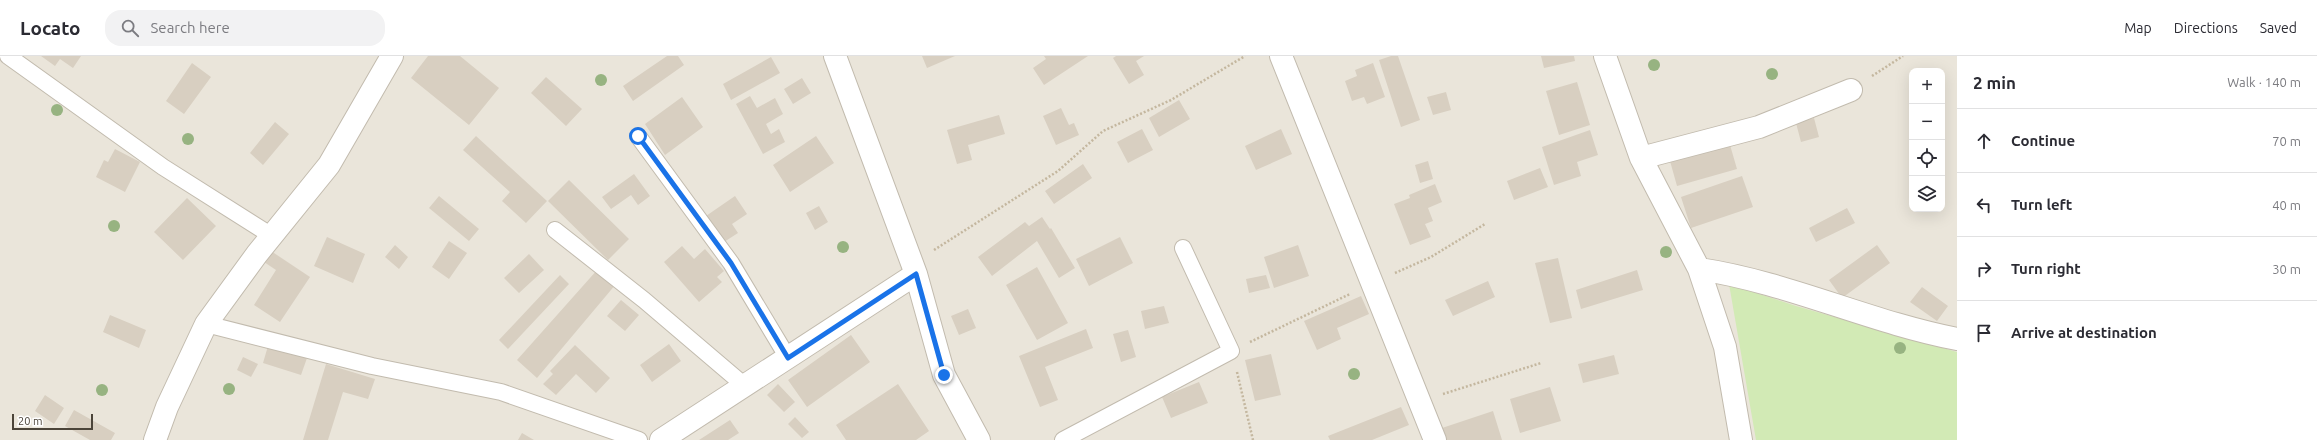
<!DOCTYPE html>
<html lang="en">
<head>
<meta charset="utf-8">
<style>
  body { margin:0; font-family:Ubuntu,sans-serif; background:#f2f2f3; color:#2b2b33 }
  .controls { position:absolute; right:12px; top:12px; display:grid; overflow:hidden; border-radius:8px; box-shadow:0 4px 16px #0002 }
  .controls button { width:36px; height:36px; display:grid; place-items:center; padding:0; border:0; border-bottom:1px solid #e1e1e2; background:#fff; color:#2b2b33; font:20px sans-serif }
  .scale { position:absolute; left:12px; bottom:10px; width:81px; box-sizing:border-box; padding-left:4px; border:2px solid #4b4439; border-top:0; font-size:11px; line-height:14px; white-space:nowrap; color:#4b4439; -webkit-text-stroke:3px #fff; paint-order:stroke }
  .stop { position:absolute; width:12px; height:12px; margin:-9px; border:3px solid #1a73e8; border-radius:50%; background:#fff }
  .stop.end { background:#1a73e8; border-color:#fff; box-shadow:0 1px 4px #0008 }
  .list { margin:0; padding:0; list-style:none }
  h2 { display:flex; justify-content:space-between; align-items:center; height:52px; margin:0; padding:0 16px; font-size:17px }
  h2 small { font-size:13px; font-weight:400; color:#7c7c81 }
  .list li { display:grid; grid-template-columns:26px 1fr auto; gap:12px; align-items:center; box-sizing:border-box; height:64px; padding:0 16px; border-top:1px solid #e1e1e2 }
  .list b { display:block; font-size:15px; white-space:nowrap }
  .list em { font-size:13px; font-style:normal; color:#7c7c81 }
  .icon { flex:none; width:22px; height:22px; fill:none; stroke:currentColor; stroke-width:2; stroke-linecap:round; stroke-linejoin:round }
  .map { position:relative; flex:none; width:1957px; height:384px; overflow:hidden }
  header { display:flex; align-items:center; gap:24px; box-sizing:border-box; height:56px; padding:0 20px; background:#fff; border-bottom:1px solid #e1e1e2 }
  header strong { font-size:19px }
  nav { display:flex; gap:22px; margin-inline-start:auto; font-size:14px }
  .search { width:280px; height:36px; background:#f2f2f3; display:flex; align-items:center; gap:10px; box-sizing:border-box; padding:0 14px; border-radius:16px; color:#7c7c81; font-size:15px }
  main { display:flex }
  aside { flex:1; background:#fff }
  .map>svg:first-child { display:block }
  .residential { fill:#eae5da; fill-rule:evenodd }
  .green { fill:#d2eab5 }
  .building { fill:#d8cfc1 }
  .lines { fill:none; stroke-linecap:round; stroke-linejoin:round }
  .lane-casing { stroke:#c2bbae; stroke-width:18 }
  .street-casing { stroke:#c2bbae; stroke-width:24 }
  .path { stroke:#c4b79f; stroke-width:2.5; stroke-dasharray:2 2; stroke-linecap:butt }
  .lane { stroke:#fff; stroke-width:16 }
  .street { stroke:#fff; stroke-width:22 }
  .tree { fill:#97b381 }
  .route { stroke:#1a73e8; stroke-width:5 }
</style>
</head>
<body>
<header>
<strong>Locato</strong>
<div class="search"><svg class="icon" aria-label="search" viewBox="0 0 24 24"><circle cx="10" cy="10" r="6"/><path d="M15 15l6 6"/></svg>Search here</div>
<nav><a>Map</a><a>Directions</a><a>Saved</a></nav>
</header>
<main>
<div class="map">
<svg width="1957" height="384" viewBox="0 0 1957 384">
  <rect width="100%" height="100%" fill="#f6f3ec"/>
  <path class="residential" d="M0 0H1957V384H0ZM1912 15H1942V153H1912Z"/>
  <path class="green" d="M1729 228 1796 250 1957 296V384H1756Z"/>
  <path class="building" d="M41 0H81L73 12 60 3 55 10Z
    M428 0H460L499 32 469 69 411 22Z
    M667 0H678L684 9 633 45 623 30Z
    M922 0H955L927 12Z
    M1044 0H1088L1044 29 1033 12 1046 3Z
    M1116 0H1144L1136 5 1144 19 1129 28 1113 2Z
    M1391 0H1398L1420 64 1401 71 1379 4Z
    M1541 0H1574L1575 5 1544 12Z
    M771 1 780 17 731 44 723 28Z
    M192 7 211 21 184 58 166 45Z
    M1373 7 1385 41 1367 48 1364 41 1352 45 1345 25 1357 20 1355 14Z
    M546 21 582 53 566 70 531 37Z
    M802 22 811 37 793 48 784 33Z
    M1577 26 1590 69 1559 79 1546 35Z
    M1446 36 1451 54 1433 59 1427 41Z
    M750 40 757 52 775 42 783 58 766 68 771 78 779 73 785 86 763 98 736 48Z
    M682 41 703 71 665 99 645 68Z
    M1179 44 1190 63 1159 81 1149 62Z
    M1061 52 1069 69 1074 67 1079 79 1056 89 1043 60Z
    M999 59 1005 78 968 89 972 104 957 108 947 74Z
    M1814 62 1819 81 1801 86 1796 67Z
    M275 66 289 78 263 109 250 97Z
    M1142 73 1153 94 1128 107 1117 86Z
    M1281 73 1292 98 1256 114 1245 90Z
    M1590 74 1598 99 1577 106 1581 120 1554 129 1542 91Z
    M476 80 547 145 526 167 502 145 510 136 463 94Z
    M816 80 834 107 790 136 773 109Z
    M1730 89 1737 113 1677 130 1670 105Z
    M115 93 140 106 125 136 96 121 104 104 108 106Z
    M1428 105 1433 123 1420 127 1415 109Z
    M1083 108 1092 122 1054 148 1045 135Z
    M1540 112 1548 131 1514 144 1507 125Z
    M634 118 650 140 638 149 631 139 611 153 602 141Z
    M1742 120 1753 151 1691 172 1681 141Z
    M569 124 629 183 608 204 548 145Z
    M1435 128 1442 146 1428 152 1433 165 1425 168 1431 181 1410 189 1394 148 1410 142 1409 139Z
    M439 140 479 173 469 185 429 152Z
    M735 140 747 158 732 168 738 177 724 186 706 160Z
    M187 142 216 170 183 204 154 176Z
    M819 150 828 166 815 174 806 157Z
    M1847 152 1855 167 1816 186 1809 172Z
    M1042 161 1050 173 1051 172 1075 212 1059 222 1037 185 992 220 978 201 1025 166 1029 170Z
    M327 181 365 198 353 227 314 210Z
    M1120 181 1133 207 1089 230 1076 203Z
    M449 185 467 197 449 223 432 211Z
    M395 189 408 201 399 213 385 201Z
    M1298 189 1309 220 1274 232 1264 201Z
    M1877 189 1890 207 1842 242 1829 224Z
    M682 190 694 203 705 193 724 215 717 221 722 226 699 246 664 206Z
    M271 195 310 221 280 266 254 249 276 214 264 206Z
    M529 198 544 214 519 237 504 222Z
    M1558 202 1572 262 1550 267 1535 207Z
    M1037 211 1068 267 1037 284 1006 229Z
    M598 213 616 228 537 322 517 304Z
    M1637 214 1643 234 1581 253 1576 234Z
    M560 219 569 228 508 293 499 284Z
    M1266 219 1270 232 1249 237 1246 223Z
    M1488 225 1495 241 1453 260 1445 244Z
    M1922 231 1948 250 1937 265 1910 246Z
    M1361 240 1369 258 1337 272 1341 283 1317 294 1304 265Z
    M621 244 639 259 625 275 607 260Z
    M1164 250 1169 267 1145 273 1141 255Z
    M968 253 976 272 959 279 951 260Z
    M110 259 146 274 139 292 103 276Z
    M1086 273 1093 292 1045 311 1058 344 1040 351 1019 300Z
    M1128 274 1136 301 1121 306 1113 278Z
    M851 279 870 306 807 351 788 324Z
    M669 288 681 305 652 326 640 309Z
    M575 289 610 322 596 337 576 318 556 339 543 328 553 318 550 315Z
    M268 290 307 302 301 319 263 307Z
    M1271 298 1281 339 1255 345 1245 304Z
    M1614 299 1619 318 1583 327 1578 308Z
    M243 301 258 308 251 321 237 314Z
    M326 308 375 323 368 343 343 336 328 384H303Z
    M1199 326 1208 347 1171 362 1162 341Z
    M778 328 795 346 784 356 767 339Z
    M898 328 929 375 916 384H846L836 369Z
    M1550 331 1561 365 1520 377 1510 343Z
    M45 339 64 352 54 368 35 355Z
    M1401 351 1409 369 1372 384H1330L1328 380Z
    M74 354 115 377 111 384H90L65 370Z
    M1493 355 1502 384H1446L1442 372Z
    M795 361 809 376 802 382 788 368Z
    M730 364 739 377 728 384H699Z
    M522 377 534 384H518Z"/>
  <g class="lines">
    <defs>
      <path id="lane" d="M8 0 163 111 272 180
        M638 80 731 207 788 302
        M555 174 644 244 745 330
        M206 268 372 310 501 336 639 384
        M1063 384 1231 295 1183 192"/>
      <path id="street" d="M835 0 916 218 944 319 979 384
        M1281 0 1435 384
        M1605 0 1641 102 1699 213 1725 291 1741 384
        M1641 102 1759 71 1851 34
        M1699 213C1787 226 1869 266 1957 283
        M155 384 167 351 206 268 257 198 329 109 392 0
        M661 384 916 218"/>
    </defs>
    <use href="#lane" class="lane-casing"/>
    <use href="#street" class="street-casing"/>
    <path class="path" d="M1872 20 1903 0
      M934 194 1058 115 1103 75 1171 44 1245 0
      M1395 217 1431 201 1485 168
      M1250 286 1350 238
      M1237 316 1253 384
      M1443 338 1541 307"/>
    <use href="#lane" class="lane"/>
    <use href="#street" class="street"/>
  </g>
  <g class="tree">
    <circle cx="1654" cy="9" r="6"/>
    <circle cx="1772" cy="18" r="6"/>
    <circle cx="601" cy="24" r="6"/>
    <circle cx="57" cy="54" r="6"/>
    <circle cx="188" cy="83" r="6"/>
    <circle cx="114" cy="170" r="6"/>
    <circle cx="843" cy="191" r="6"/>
    <circle cx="1666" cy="196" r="6"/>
    <circle cx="1900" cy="292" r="6"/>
    <circle cx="1354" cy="318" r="6"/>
    <circle cx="229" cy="333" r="6"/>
    <circle cx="102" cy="334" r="6"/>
  </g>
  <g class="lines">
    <path class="route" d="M638 80 731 207 788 302 916 218 944 319"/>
  </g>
</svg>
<div class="controls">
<button>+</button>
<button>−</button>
<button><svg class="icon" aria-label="locate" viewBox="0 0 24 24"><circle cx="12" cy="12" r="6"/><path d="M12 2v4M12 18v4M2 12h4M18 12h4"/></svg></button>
<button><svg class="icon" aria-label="layers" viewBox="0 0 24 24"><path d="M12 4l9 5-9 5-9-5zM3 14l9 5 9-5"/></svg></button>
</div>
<div class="scale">20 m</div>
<div class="stop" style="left:638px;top:80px"></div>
<div class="stop end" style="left:944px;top:319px"></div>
</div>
<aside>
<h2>2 min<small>Walk · 140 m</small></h2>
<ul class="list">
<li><svg class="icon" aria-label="ahead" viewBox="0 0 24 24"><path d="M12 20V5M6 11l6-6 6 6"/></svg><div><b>Continue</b></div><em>70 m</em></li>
<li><svg class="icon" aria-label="left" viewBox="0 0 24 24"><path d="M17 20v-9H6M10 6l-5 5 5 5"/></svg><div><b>Turn left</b></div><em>40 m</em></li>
<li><svg class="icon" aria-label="right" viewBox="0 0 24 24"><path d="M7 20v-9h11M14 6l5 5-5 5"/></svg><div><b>Turn right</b></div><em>30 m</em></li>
<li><svg class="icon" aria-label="arrive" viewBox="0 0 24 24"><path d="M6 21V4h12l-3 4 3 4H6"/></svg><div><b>Arrive at destination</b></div></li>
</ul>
</aside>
</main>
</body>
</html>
